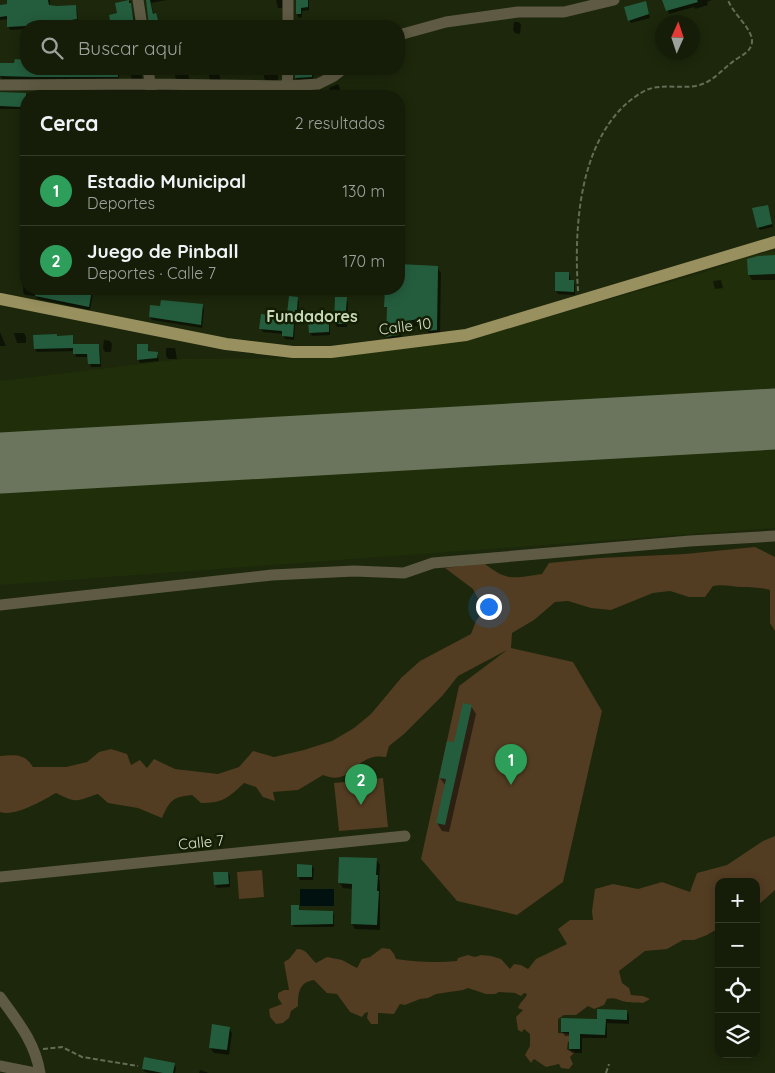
<!DOCTYPE html>
<html lang="es">
<head>
<meta charset="utf-8">
<style>
  body { margin:0; font-family:Quicksand,sans-serif; background:#222a16; color:#f1f3f6 }
  .controls { position:absolute; right:15px; bottom:15px; display:grid; overflow:hidden; border-radius:10px; box-shadow:0 2px 12px #0003 }
  .controls button { width:45px; height:45px; display:grid; place-items:center; padding:0; border:0; border-bottom:1px solid #343b29; background:#151d08; color:#f1f3f6; font:25px sans-serif }
  .compass { position:absolute; left:655px; top:15px; width:45px; height:45px; border-radius:50%; background:#151d08; box-shadow:0 2px 12px #0003; rotate:3deg }
  .you { position:absolute; left:488px; top:606px; width:18px; height:18px; margin:-12px; border:4px solid #fff; border-radius:50%; background:#1a73e8; box-shadow:0 0 0 8px #1a73e833 }
  .badge { display:grid; place-items:center; width:32px; height:32px; border-radius:50%; background:#b45309; color:#fff; font-size:16px; font-weight:700 }
  .pin { position:absolute; translate:-50% -41px; filter:drop-shadow(0 1px 2px #0008) }
  .pin::after { content:''; position:absolute; top:26px; width:18px; height:15px; background:inherit; clip-path:polygon(0 0,100% 0,50% 100%) }
  .list { margin:0; padding:0; list-style:none }
  h2 { display:flex; justify-content:space-between; align-items:center; height:65px; margin:0; padding:0 20px; font-size:21px }
  h2 small { font-size:16px; font-weight:400; color:#9da29c }
  .list li { display:grid; grid-template-columns:32px 1fr auto; gap:15px; align-items:center; box-sizing:border-box; height:70px; padding:0 20px; border-top:1px solid #343b29 }
  .list b { display:block; font-size:19px; white-space:nowrap }
  .list p { margin:0; font-size:16px; white-space:nowrap; color:#9da29c }
  .list em { font-size:16px; font-style:normal; color:#9da29c }
  .icon { flex:none; width:28px; height:28px; fill:none; stroke:currentColor; stroke-width:2; stroke-linecap:round; stroke-linejoin:round }
  .map { position:relative; flex:none; width:775px; height:1073px; overflow:hidden }
  .search { position:absolute; background:#151d08; box-shadow:0 2px 12px #0003; left:20px; top:20px; width:385px; height:55px; display:flex; align-items:center; gap:12px; box-sizing:border-box; padding:0 18px; border-radius:20px; color:#9da29c; font-size:19px }
  .panel { position:absolute; background:#151d08; box-shadow:0 2px 12px #0003; left:20px; top:90px; width:385px; height:205px; border-radius:20px }
  .map>svg:first-child { display:block }
  .built { fill:#202e0a }
  .green { fill:#523c22 }
  .water { fill:#00110f }
  .shadow { fill:#0007 }
  .lines { fill:none; stroke-linecap:round; stroke-linejoin:round }
  .runway { stroke:#6b755e; stroke-width:61 }
  .building { fill:#245d3e }
  .path { stroke:#636d55; stroke-width:2; stroke-dasharray:5 2.5; stroke-linecap:butt }
  .minor { stroke:#5e5a43; stroke-width:11 }
  .major { stroke:#99905f; stroke-width:12 }
  .labels { text-anchor:middle; dominant-baseline:central; stroke-width:5; stroke-linejoin:round; paint-order:stroke }
  .street-label { font-size:15px; fill:#d9e1d0; stroke:#131e03 }
  .neighbourhood-label { font-size:16px; font-weight:bold; fill:#c8d8b6; stroke:#131e03 }
</style>
</head>
<body>
<div class="map">
<svg width="775" height="1073" viewBox="0 0 775 1073">
  <rect width="100%" height="100%" fill="#1c270b"/>
  <path class="built" d="M775 251V528L0 585V381L182 359 331 358 495 332 715 269 747 256Z"/>
  <path class="green" d="M755 547 775 557V631L770 623V590C760 587 752 588 742 587 732 587 723 584 713 586L705 597H689L670 591 653 593 611 610 591 608 568 601 555 602 534 620 512 633 511 648 573 662 602 711 563 882 517 915 457 901 421 859 459 686 507 650 458 676 443 695 404 734 389 746 386 757C383 757 377 756 374 757 353 761 349 786 323 775L298 790 273 792 275 801 263 797 256 787 244 783C228 798 223 803 201 803L192 795C173 797 170 800 162 818L138 808 108 803 98 794C76 801 77 804 56 793 42 801 15 817 0 812V756C15 755 24 753 33 767H66L87 762 99 752 111 749 127 754 131 765 140 760 147 768 154 759 175 769 218 774 239 767 253 751 274 757 304 750 332 741 354 728 371 714 401 678 420 661 471 634 476 621 484 610 473 589 445 568 484 563C507 582 514 578 542 574L549 563 599 558 685 554Z
    M383 778 388 827 339 831 334 783Z
    M775 836V890L756 907V882H719V928L707 935 694 940H683L667 949 645 951 619 971 622 983 629 988 631 995 643 996 650 999 643 1003C637 1002 635 1003 629 1002 621 1002 615 996 607 999L604 1005 594 1009 588 1006 576 1015H564L558 1019V1033L573 1034 575 1038 568 1042 567 1049 569 1051 575 1052 570 1057 573 1064 569 1069 561 1068 559 1064 546 1067 534 1059 531 1063 525 1055 530 1046V1034L524 1029 522 1032 518 1030 516 1017 523 1010 518 1008C521 1000 525 1000 527 994L524 993 521 996 515 993 499 992 495 994H486L468 988 463 990 436 994 428 998 420 999 405 1005 400 1004 394 1014 378 1013V1024H371L367 1018 368 1012 365 1013 362 1017 350 1012 337 994 327 993 314 980C299 982 298 993 298 1006L291 1011 289 1018 283 1023 276 1024 270 1017 269 1009 282 1004 278 998V993L284 990H289L284 962 289 959 297 949C307 949 309 957 316 963L327 957 342 960 357 968 362 959 370 957 382 948 390 949 394 954 396 959C416 962 436 963 457 961L458 958 468 955 475 957 481 955 491 956 501 959 510 969 514 964 521 965 528 969 536 959 567 944 558 929 570 920H593L592 911 595 889 613 884 638 889 662 882 690 892 697 873 727 865 763 841Z
    M262 870 264 897 239 899 237 872Z"/>
  <path class="water" d="M300 889H334V906H300Z"/>
  <path class="shadow" d="M18 0H50V7L75 6 77 9 78 23 67 24V26H26V29L10 30 8 26V19L0 20V6H8Z
    M147 0H167L151 3 154 15H156L158 18 160 26H150Z
    M276 0H283L282 8H278Z
    M297 0H309V10L302 11V17L299 18 297 14Z
    M664 0H712L707 2 708 5 695 9 694 7 669 14Z
    M130 1 135 26H112L110 16 119 14 116 4Z
    M647 6 650 18 631 23 629 20Z
    M514 22H519L521 25 520 34 515 33 513 30Z
    M16 61H26V69H119V80H35L2 79 0 76 15 64Z
    M129 69H141L142 80H132Z
    M176 69H188L189 80H177L175 77Z
    M270 69H283L282 71H278V81H266L264 78V72H270Z
    M296 69H314L313 80 298 81 296 78Z
    M322 69H331V72H324Z
    M208 73H219L221 81 210 80Z
    M338 84 343 96H332L329 88Z
    M0 93 72 96H26V109H0Z
    M82 93 117 94 118 96H82Z
    M769 210 773 227 760 230 758 227Z
    M775 258V280H752L749 275Z
    M399 266 437 267 441 273 440 336 431 337 427 330V325L401 328 402 341 391 343 387 337 388 311 386 307V289H399Z
    M569 274 571 281H573L575 285V295L558 294 556 291Z
    M24 276H26V289H84L91 291 93 294 90 310 38 299 36 296 25 295 23 292Z
    M721 280 723 288 715 289 713 281Z
    M297 298 299 302 298 313H296L294 340 285 339 283 334 263 332 261 329 272 316 288 315Z
    M346 299 348 302 347 327H337L335 323Z
    M202 305 204 309 202 328 152 320 150 317 161 307Z
    M328 321 330 325V335L312 336 310 332Z
    M0 332 6 346H0Z
    M14 333H24L26 337V343H17Z
    M57 337H72L74 346 98 345 100 348 101 367H91L89 357H76L74 351 37 352 35 349Z
    M104 340 110 341 112 344 111 352H105L103 348Z
    M147 345 149 353H157L159 361 140 363 138 359Z
    M166 348H175L177 359H168L166 356Z
    M471 706 476 714 449 832 442 831 437 823 445 785 440 778Z
    M376 859 380 865 379 879 380 882V930L355 929 352 924 353 889 343 888 340 883Z
    M312 866 314 869 313 880H300L298 876Z
    M228 873 230 876V887L217 888 215 884Z
    M299 907 300 912H332L334 915V927H294L292 924Z
    M626 1011 629 1015V1024L607 1023V1038H582V1053H572L570 1049V1036H565L562 1031Z
    M229 1028 232 1033 229 1055 214 1053 210 1048Z
    M174 1064 176 1068 175 1073H150L145 1072 143 1069Z
    M200 1070 209 1073H199Z"/>
  <g class="lines">
    <path class="runway" d="M0 463 775 419"/>
  </g>
  <path class="building" d="M7 0H48L49 5 57 6 76 5 77 19 65 21V24L7 27V16L0 17V5L7 4Z
    M129 0V3H131L134 26H111L109 15 117 13 115 3Z
    M146 0H150L153 14 156 13 160 26H149Z
    M296 0H308V7L301 8V14H296Z
    M662 0H697L698 2 666 11Z
    M646 1 649 14 628 21 624 7Z
    M15 59 26 60V69H118V77H33L0 76V63H14Z
    M295 69H312V77L295 78Z
    M0 92 26 93V105H21V107L0 106Z
    M768 205 772 224 757 228 752 208Z
    M775 255V274L748 275 747 259 758 256Z
    M399 264 438 266 437 330 426 331V318L399 322V335L386 337 387 307H384L385 289H399Z
    M555 272H569V280H574V292L555 291Z
    M36 289H86L92 290 89 307 35 296Z
    M289 296 298 297 297 310H295L293 337 282 336V331L259 329 261 314 271 315V312L287 314Z
    M335 297H347L345 324H334Z
    M161 300 203 304 201 325 149 317 150 305 160 306Z
    M329 320V332L309 333 308 321Z
    M57 334V336L73 335V344H99L100 364H88L87 354H73V348L34 349 33 335Z
    M137 344H148V351L158 352 157 358 137 360Z
    M463 703 472 705 445 825 436 823 446 779 439 778 447 741 454 742Z
    M339 857 377 858 376 875H378L377 891H379L377 925 351 924 352 884 338 883Z
    M297 864 312 865V877H297Z
    M213 872H228L229 884 214 885Z
    M291 905H299V910L333 911V924L291 925Z
    M597 1009 627 1010V1020L606 1019 605 1035 580 1034V1049H569V1032H561V1018L597 1019Z
    M212 1024 230 1027 227 1050 209 1048Z
    M144 1057 175 1063 173 1073H163L142 1069Z"/>
  <g class="lines">
    <path class="path" d="M578 291C574 230 578 147 627 103 632 99 642 91 649 89 667 83 688 91 705 83 716 78 725 67 735 60 742 55 751 52 752 42 753 29 733 14 728 0
      M43 1049 62 1047 82 1057 138 1066
      M606 1073 609 1064"/>
    <path class="minor" d="M138 0 142 26
      M288 26V0
      M399 35 446 22 518 12H564L614 0
      M148 69 152 96
      M0 85 149 84 287 86 318 84 334 76 343 69
      M287 86 288 69
      M0 605 272 575 354 571 404 573 433 563 690 541 775 536
      M0 877 405 836
      M0 997C18 1022 35 1042 40 1073
      M0 1066 35 1073"/>
    <path class="major" d="M0 299 226 344 293 352H331L466 335 775 242"/>
  </g>
  <g class="labels">
    <g class="street-label">
      <text transform="translate(405 326) rotate(-7)">Calle 10</text>
      <text transform="translate(201 842) rotate(-6)">Calle 7</text>
    </g>
    <g class="neighbourhood-label">
      <text x="312" y="316">Fundadores</text>
    </g>
  </g>
</svg>
<div class="controls">
<button>+</button>
<button>−</button>
<button><svg class="icon" aria-label="locate" viewBox="0 0 24 24"><circle cx="12" cy="12" r="6"/><path d="M12 2v4M12 18v4M2 12h4M18 12h4"/></svg></button>
<button><svg class="icon" aria-label="layers" viewBox="0 0 24 24"><path d="M12 4l9 5-9 5-9-5zM3 14l9 5 9-5"/></svg></button>
</div>
<svg class="compass" viewBox="-18 -18 36 36"><path d="M0-13l5 13h-10z" fill="#e53935"/><path d="M0 13l5-13h-10z" fill="#9da29c"/></svg>
<div class="you"></div>
<div class="pin badge" style="left:511px;top:785px;background:#2e9e5b">1</div>
<div class="pin badge" style="left:361px;top:805px;background:#2e9e5b">2</div>
<div class="search"><svg class="icon" aria-label="search" viewBox="0 0 24 24"><circle cx="10" cy="10" r="6"/><path d="M15 15l6 6"/></svg>Buscar aquí</div>
<section class="panel">
<h2>Cerca<small>2 resultados</small></h2>
<ul class="list">
<li><span class="badge" style="background:#2e9e5b">1</span><div><b>Estadio Municipal</b><p>Deportes</p></div><em>130 m</em></li>
<li><span class="badge" style="background:#2e9e5b">2</span><div><b>Juego de Pinball</b><p>Deportes · Calle 7</p></div><em>170 m</em></li>
</ul>
</section>
</div>
</body>
</html>
